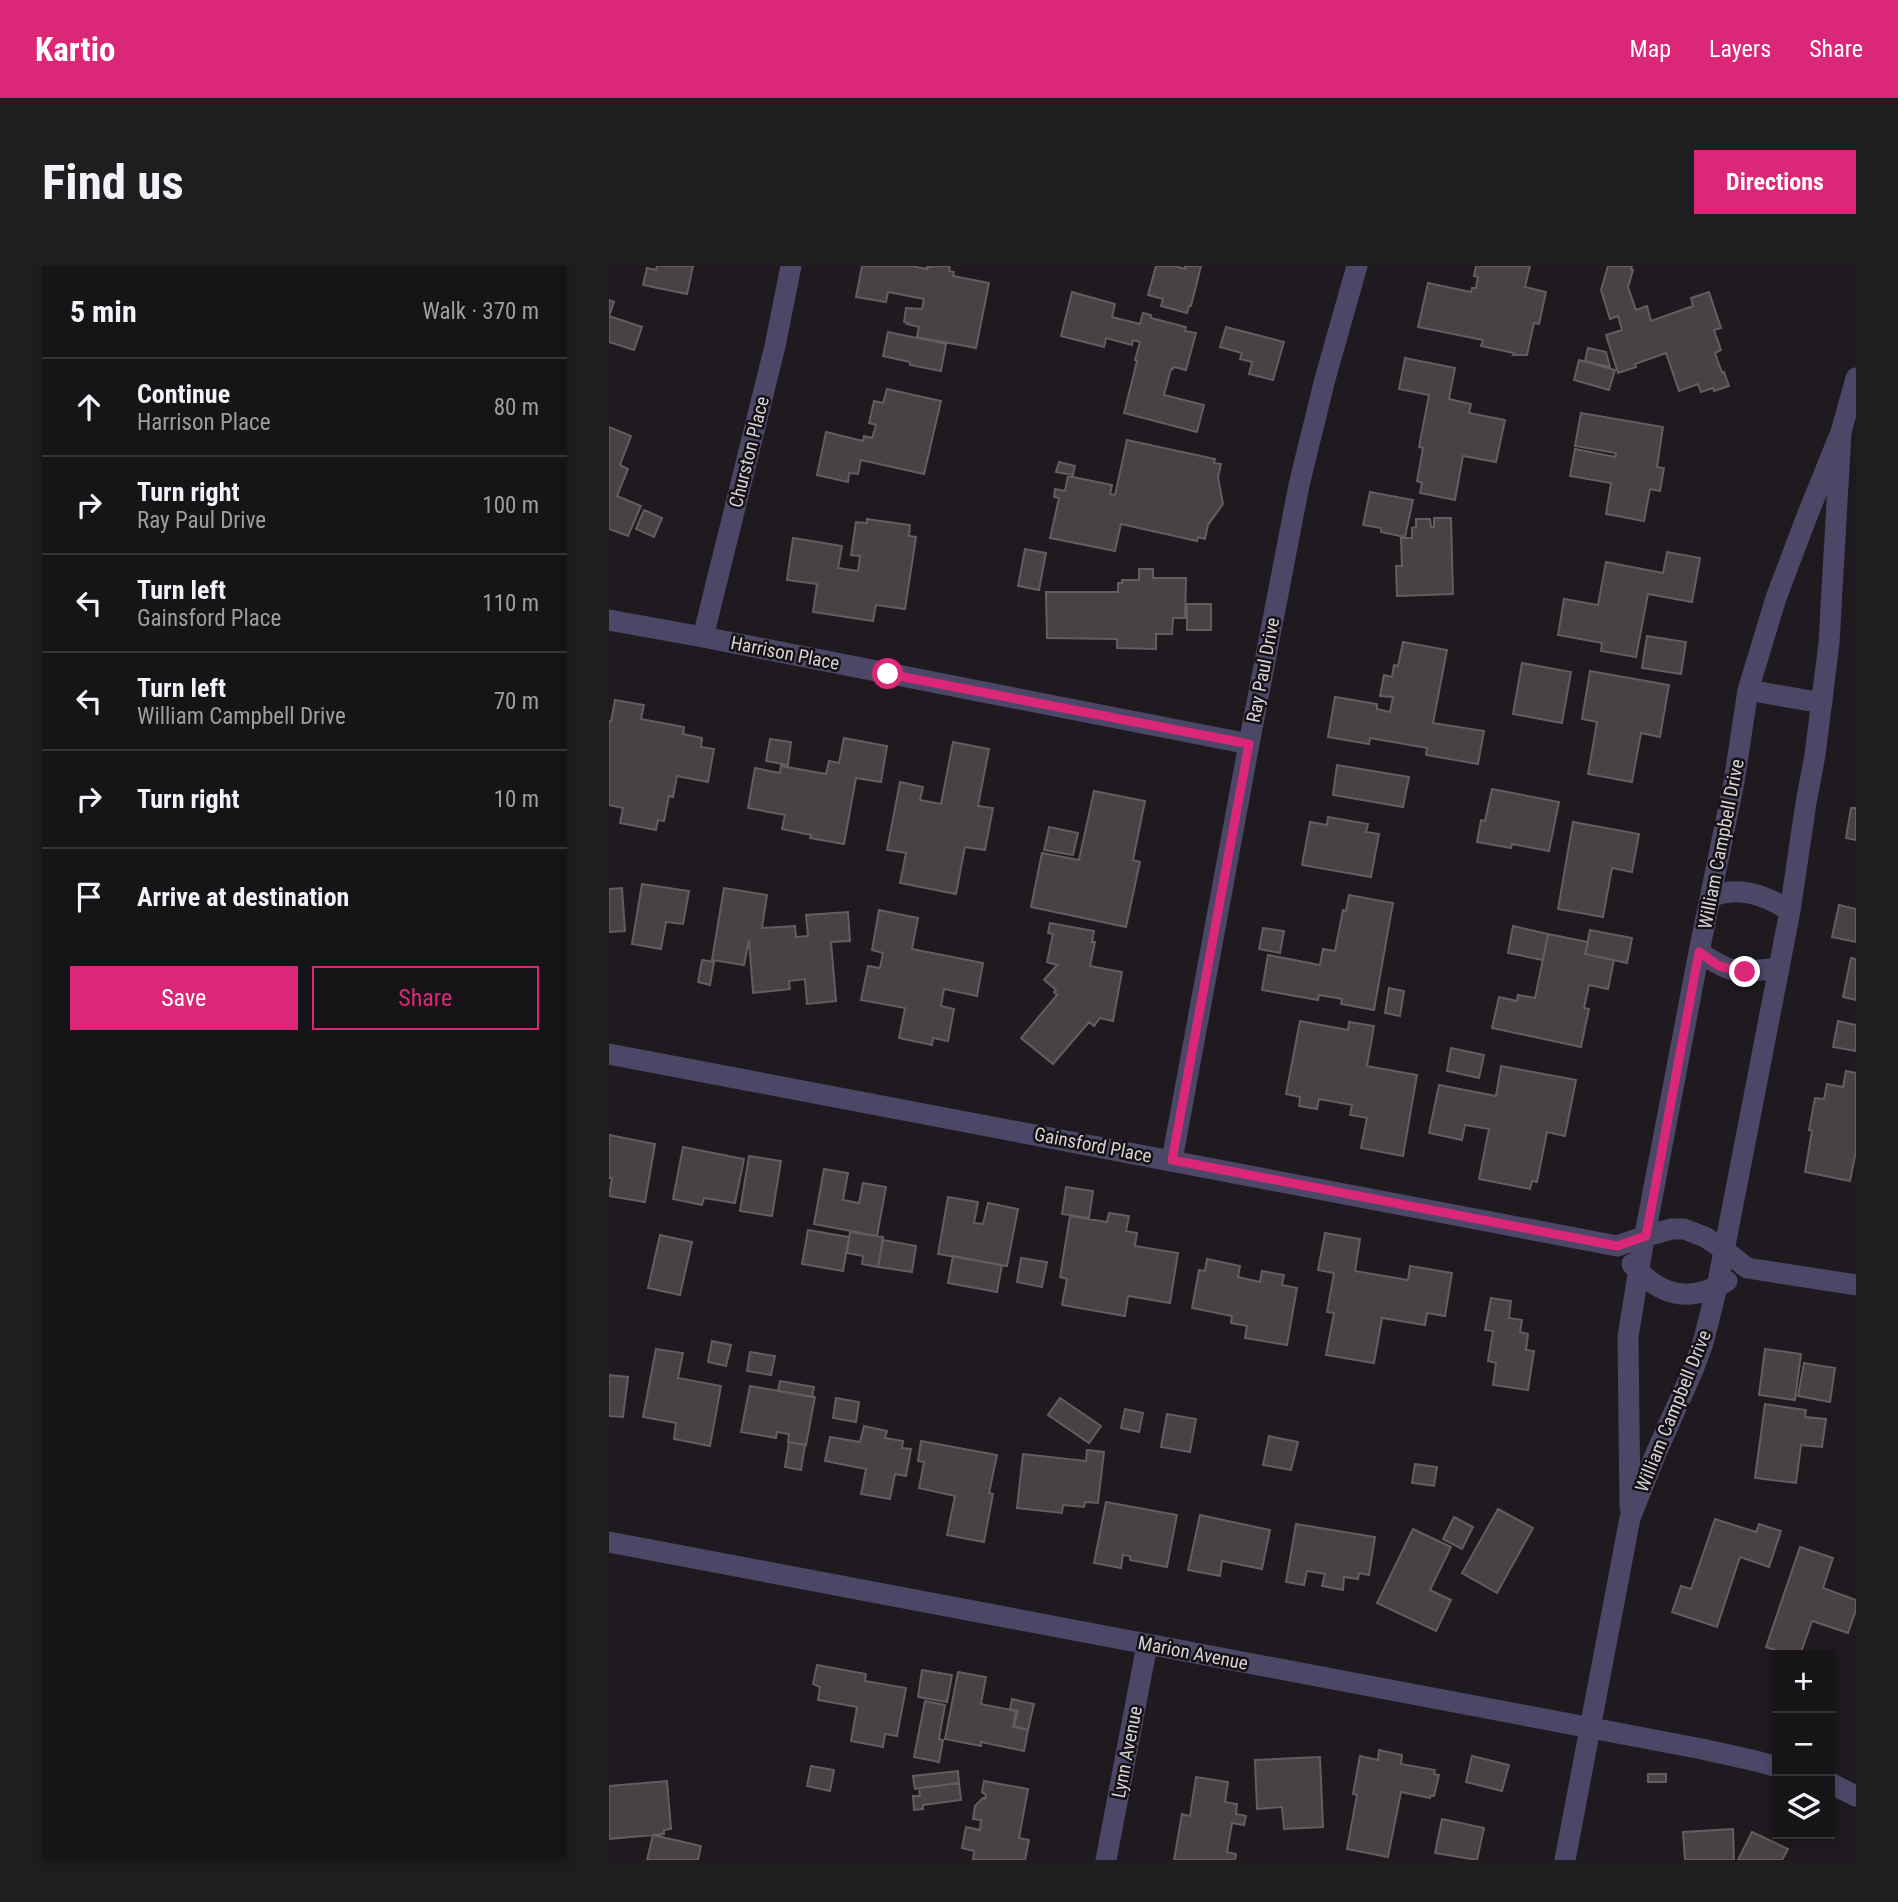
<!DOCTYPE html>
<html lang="en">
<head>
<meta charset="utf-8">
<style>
  body { margin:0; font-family:"Roboto Condensed",sans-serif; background:#1f1d20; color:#f1f3f6 }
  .controls { position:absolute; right:21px; bottom:21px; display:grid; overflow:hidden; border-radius:0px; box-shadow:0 4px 10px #0003 }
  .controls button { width:63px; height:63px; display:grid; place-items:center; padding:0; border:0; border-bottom:2px solid #353336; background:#161417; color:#f1f3f6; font:35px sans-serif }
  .stop { position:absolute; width:21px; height:21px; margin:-16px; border:5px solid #db2777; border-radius:50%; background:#fff }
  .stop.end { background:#db2777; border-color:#fff; box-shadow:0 2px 7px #0008 }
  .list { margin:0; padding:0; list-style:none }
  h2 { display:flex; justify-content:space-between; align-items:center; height:91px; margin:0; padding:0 28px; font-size:30px }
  h2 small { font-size:23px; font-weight:400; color:#9e9ea1 }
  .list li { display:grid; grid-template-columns:46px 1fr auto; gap:21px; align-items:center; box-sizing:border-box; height:98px; padding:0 28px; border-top:2px solid #353336 }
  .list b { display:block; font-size:26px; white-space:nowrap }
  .list p { margin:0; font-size:23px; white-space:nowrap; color:#9e9ea1 }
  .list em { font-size:23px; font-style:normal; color:#9e9ea1 }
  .actions { display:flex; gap:14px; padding:21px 28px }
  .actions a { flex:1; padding:16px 0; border:2px solid #db2777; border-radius:0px; text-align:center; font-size:24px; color:#db2777 }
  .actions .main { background:#db2777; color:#fff }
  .icon { flex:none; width:38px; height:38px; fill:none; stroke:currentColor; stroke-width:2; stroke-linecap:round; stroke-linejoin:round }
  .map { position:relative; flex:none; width:1247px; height:1594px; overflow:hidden; border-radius:0px }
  header { display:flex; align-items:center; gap:42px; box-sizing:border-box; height:98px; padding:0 35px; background:#db2777; color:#fff }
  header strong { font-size:33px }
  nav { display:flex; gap:38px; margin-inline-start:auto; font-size:24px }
  .intro { display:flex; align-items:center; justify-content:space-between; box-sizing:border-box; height:168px; padding:0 42px }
  h1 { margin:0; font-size:49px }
  .button { padding:18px 32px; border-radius:0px; background:#db2777; color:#fff; font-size:24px; font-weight:700 }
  main { display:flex; gap:42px; padding:0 42px }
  aside { flex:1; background:#161417; border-radius:0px; box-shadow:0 4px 10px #0003 }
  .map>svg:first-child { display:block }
  .building { fill:#484244; stroke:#635d60; stroke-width:2 }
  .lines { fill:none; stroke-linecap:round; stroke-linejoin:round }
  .minor { stroke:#4c4766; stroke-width:21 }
  .route { stroke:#db2777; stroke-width:9 }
  .labels { text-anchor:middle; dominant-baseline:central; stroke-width:5; stroke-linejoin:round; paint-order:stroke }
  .street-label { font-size:19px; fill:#d5d3d6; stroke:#151115 }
</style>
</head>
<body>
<header>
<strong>Kartio</strong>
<nav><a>Map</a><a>Layers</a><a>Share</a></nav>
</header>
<div class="intro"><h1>Find us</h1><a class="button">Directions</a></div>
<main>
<aside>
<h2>5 min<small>Walk · 370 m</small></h2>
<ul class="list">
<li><svg class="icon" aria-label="ahead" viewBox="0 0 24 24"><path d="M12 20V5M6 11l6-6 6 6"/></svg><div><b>Continue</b><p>Harrison Place</p></div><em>80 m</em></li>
<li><svg class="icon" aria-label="right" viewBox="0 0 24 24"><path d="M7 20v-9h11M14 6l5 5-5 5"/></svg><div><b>Turn right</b><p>Ray Paul Drive</p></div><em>100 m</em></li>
<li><svg class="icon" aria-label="left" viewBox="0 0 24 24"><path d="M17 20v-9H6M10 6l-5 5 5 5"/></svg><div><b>Turn left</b><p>Gainsford Place</p></div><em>110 m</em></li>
<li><svg class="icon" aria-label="left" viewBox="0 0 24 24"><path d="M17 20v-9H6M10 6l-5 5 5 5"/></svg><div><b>Turn left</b><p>William Campbell Drive</p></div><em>70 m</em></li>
<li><svg class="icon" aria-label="right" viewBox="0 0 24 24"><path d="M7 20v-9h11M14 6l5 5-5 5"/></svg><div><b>Turn right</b></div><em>10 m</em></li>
<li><svg class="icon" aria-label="arrive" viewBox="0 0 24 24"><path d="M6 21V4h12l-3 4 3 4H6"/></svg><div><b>Arrive at destination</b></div></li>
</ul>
<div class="actions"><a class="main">Save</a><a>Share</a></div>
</aside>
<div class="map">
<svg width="1247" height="1594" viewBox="0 0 1247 1594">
  <rect width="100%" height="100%" fill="#1e1a1f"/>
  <path class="building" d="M48 0H84L78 28 34 19 38 2 47 4Z
    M253 0H302L318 3V1H323V0H341L340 5 345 6 344 10 380 17 367 82 308 71 310 61 298 58 299 57 295 56 297 42 313 43 315 33 279 26 277 36 247 31Z
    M547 0H566L576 3V0H592L582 40H580L578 47 552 40 554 33 539 29Z
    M867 0H921L916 21 937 26 930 58 925 57 918 89H904L905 87 872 80 874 74 809 61 819 17 862 26 863 22H867L869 11 865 10Z
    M999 0H1023L1022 3 1024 4 1019 21 1027 44 1038 40 1042 55 1084 40 1082 32 1100 26 1112 62 1105 64 1112 84 1106 87 1113 107 1115 106 1120 120 1105 125 1104 122 1092 126 1089 118 1070 125 1057 87 1026 98 1027 101 1009 107 997 69 1013 64 1009 50 1001 53 992 24Z
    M463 26 506 38 503 51 531 58 534 47 542 49V52L577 61 576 65 587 67 577 104 565 101 564 103H562L555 129 595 139 588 166 515 147 528 95 526 94 531 76 524 74 523 79 497 72 495 81 452 70Z
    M0 34 5 36 0 50 33 61 25 84 0 76Z
    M617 61 675 76 664 114 640 108 643 96 631 93 633 87 611 81Z
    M279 66 337 78 332 105 301 99V96L274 90Z
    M979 82 997 86 1001 101 976 95Z
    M796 92 846 102 840 133 862 138 860 147 896 154 887 196 854 190 846 234 811 227 813 217 808 215 814 182 810 181 820 129 790 123Z
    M970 94 1006 104 1000 124 965 114Z
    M278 123 332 135 315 208 252 194 249 208 240 207 239 216 208 209 217 166 254 175 255 170 263 172 267 159 260 157 265 135 274 137Z
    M972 147 1054 161 1048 201 1055 202 1051 225 1041 223 1035 255 997 248 1002 217 961 210 966 183 1006 191 1007 187 966 180Z
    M0 161 22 170 11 199 19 203 8 230 32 240 19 270 0 263Z
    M518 174 606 193 605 197 612 198 609 211 614 238 599 259 596 273 589 271 588 275 512 258 506 285 441 272 450 232 445 231 446 223 456 225 459 210 503 219 501 228 506 229Z
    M450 196 466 200 464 209 447 206Z
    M761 226 804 234 796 271 772 266V262L754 259Z
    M35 244 53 252 45 271 27 263Z
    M825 252H842L844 328 788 330 787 300H793L792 272H803V262L807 261V253H821L822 261H825Z
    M258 253 301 259 300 270 307 271 296 343 267 339 264 355 204 346 208 318 178 314 184 272 233 280 229 302 249 305 251 290 242 289 247 256 258 257Z
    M416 283 437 287 430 324 409 320Z
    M1058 286 1091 292 1083 336 1039 328 1027 391 992 385 993 377 949 369 955 333 989 339 997 296 1054 307Z
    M530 303H544V312H577L576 352H564L563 368H547V383L508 382V373L438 372 437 326H509V317H513V314H530Z
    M578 338H602V364H578Z
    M1038 370 1077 376 1072 408 1033 402Z
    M794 376 838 384 824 457 875 465 869 498 817 489 818 482 761 472 760 478 719 471 726 431 768 438V443L781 446 784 431 771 430 775 409 783 411 785 399 789 400Z
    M913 397 962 406 953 457 904 448Z
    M981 405 1060 419 1051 471 1032 467 1023 516 979 508 988 456 973 453Z
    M6 434 35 439 32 453 75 461 74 468 93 472 92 481 105 483 99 516 68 510 64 531 60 530 55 555 49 554 47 564 11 557 14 542 0 539V455H2Z
    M235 472 278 480 272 516 247 512 235 578 201 572 202 569 173 563 176 549 139 542 146 502 171 507 172 500 217 508 220 495 230 497Z
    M161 473 182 476 179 499 157 495Z
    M344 476 380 483 369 540 384 542 376 584 356 581 347 628 291 617 297 587 278 584 291 516 314 521 311 534 332 538Z
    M728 499 800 511 794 541 724 529Z
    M883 523 950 536 940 585 903 578 902 582 868 576 872 554 876 555Z
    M485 525 536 535 524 594 531 596 517 661 422 641 433 587 470 594Z
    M1242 542H1247V574L1237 572Z
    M719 551 759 558 757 566 770 568 762 611 693 599 701 556 718 559Z
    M964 556 1030 568 1023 606 1003 602 994 651 949 643Z
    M440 561 469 567 464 589 435 584Z
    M33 618 80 625 74 658 57 656 52 683 23 678Z
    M13 622 16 665 0 666V623Z
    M115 622 158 629 153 662 186 660 187 671 199 670 197 649 239 646 241 675 222 676 227 735 198 738 196 713 180 715 181 723 144 727 140 674 135 699 103 694Z
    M740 629 784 637 765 744 732 738 733 733 710 729 709 734 653 724 659 689 711 699 714 683 726 685 734 644 737 645Z
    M1230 639 1247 643V676L1223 671Z
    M270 644 309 652 303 683 374 697 368 730 335 723 332 740 345 743 339 775 324 772 323 779 290 772 296 742 252 734 259 700 271 702 274 687 263 684Z
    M441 657 485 665 483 676H486L481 700 513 706 504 755 491 752 485 760 480 756 444 798 412 772 448 729 445 726 447 724 435 714 448 699 438 696 444 668 439 667Z
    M904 660 939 668 934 694 899 687Z
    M654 662 675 665 671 687 650 683Z
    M981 664 1023 672 1018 697 976 688Z
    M939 668 979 676 976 688 1005 694 999 723 980 719 975 742 980 743 972 781 883 762 890 731 908 735 909 729 926 732Z
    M1242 692 1247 693V734L1234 731Z
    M93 694 105 696 101 719 89 716Z
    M780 722 795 725 791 750 776 747Z
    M691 755 739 764 740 756 765 760 758 800 808 809 794 890 752 882 758 852 741 849 743 839 710 833 708 843 690 840 691 831 677 828Z
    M1229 755 1247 759V785L1224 781Z
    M842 782 875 789 870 812 838 805Z
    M892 800 967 814 956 870 938 866 928 916 923 915 921 923 870 913 880 863 856 859 853 874 820 867 830 819 887 830Z
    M1237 805 1247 807V885L1241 915 1196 906 1203 865 1200 864 1206 832 1215 833 1218 818 1234 821Z
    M0 869 46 878 36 936 0 930 3 912H0Z
    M74 881 135 893 126 937 95 932 93 939 64 933Z
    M140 890 172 895 163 950 131 945Z
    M215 903 239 907 234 934 250 937 254 917 277 921 268 970 205 958Z
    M457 921 484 925 480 952 453 948Z
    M339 931 369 936 365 957 374 958 379 937 409 943 398 1000 329 988Z
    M500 947 520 950 517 965 528 967 526 980 569 987 561 1037 519 1030 516 1050 453 1039 458 1013 451 1011 461 950 498 956Z
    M199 964 240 971 234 1005 193 998Z
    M241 966 274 971 269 1001 253 998 254 990 238 987Z
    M716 967 751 973 746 1005 799 1014 801 1000 843 1007 836 1050 818 1047 816 1059 773 1052 765 1097 717 1089 725 1047 718 1046 725 1007 709 1004Z
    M51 969 83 976 71 1029 39 1022Z
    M274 974 307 980 303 1006 269 1001Z
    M344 990 393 999 388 1026 339 1017Z
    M412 992 438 996 433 1021 408 1016Z
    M598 993 631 1000 629 1011 651 1016 653 1005 675 1009 673 1019 688 1022 678 1079 636 1072 638 1060 622 1057 623 1050 583 1042 590 1004 596 1005Z
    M882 1032 902 1035 900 1052 913 1054 911 1066 919 1068 917 1084 925 1085 919 1124 884 1119 887 1097 879 1095 884 1065 876 1064Z
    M103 1075 122 1079 117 1100 99 1096Z
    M47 1083 74 1087 69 1112 112 1120 101 1180 65 1173 67 1157 34 1151Z
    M1156 1083 1192 1088 1186 1134 1150 1129Z
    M141 1086 166 1090 162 1109 138 1105Z
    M1195 1097 1226 1102 1221 1136 1189 1130Z
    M0 1109 19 1111 14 1151 0 1150Z
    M171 1115 205 1121 203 1131 169 1125Z
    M141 1120 206 1131 197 1179 179 1176 180 1168 168 1166 167 1172 132 1166Z
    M227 1132 250 1136 247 1156 224 1152Z
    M451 1132 492 1160 480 1177 439 1149Z
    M1156 1138 1197 1144 1196 1151 1217 1153 1213 1181 1192 1179 1187 1217 1146 1212Z
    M516 1143 534 1147 530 1166 512 1162Z
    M558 1148 587 1153 581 1186 552 1181Z
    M255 1160 278 1165 276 1172 294 1175 293 1182 302 1183 297 1210 286 1208 281 1233 252 1228 257 1203 216 1195 221 1171 251 1176Z
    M660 1170 689 1176 682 1204 654 1199Z
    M312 1175 388 1189 380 1227 384 1228 375 1276 338 1269 346 1230 310 1222 315 1196 309 1195Z
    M180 1176 196 1179 192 1204 176 1201Z
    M478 1184 495 1186 489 1237 476 1236 475 1241 454 1239 453 1247 408 1242 414 1188 477 1195Z
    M806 1198 828 1201 825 1220 803 1217Z
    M497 1236 568 1249 558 1301 521 1294V1290L514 1289 512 1302 485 1297Z
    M889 1243 924 1262 888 1327 853 1307Z
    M591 1249 661 1264 653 1303 613 1295 611 1310 579 1304Z
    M845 1251 864 1261 853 1283 834 1273Z
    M1106 1253 1147 1266 1150 1258 1172 1265 1160 1301 1131 1291 1108 1361 1063 1346 1072 1320 1082 1323Z
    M687 1258 766 1271 760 1309 750 1307 749 1313 735 1311 734 1324 713 1320 716 1308 698 1305 695 1319 677 1316Z
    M804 1263 842 1281 821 1324 842 1334 827 1365 768 1337Z
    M1191 1281 1224 1292 1214 1322 1247 1334V1344L1239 1367 1203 1355 1191 1389H1182L1157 1381Z
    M208 1399 257 1408 256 1415 297 1422 288 1470 276 1468 274 1481 242 1475 248 1441 209 1434 211 1421 204 1418Z
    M313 1404 343 1409 338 1436 309 1431Z
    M349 1406 377 1411 372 1438 407 1445 404 1461 419 1464 415 1485 372 1476V1480L336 1473Z
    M403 1433 425 1438 419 1464 405 1460 409 1445 401 1443Z
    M316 1435 336 1439 330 1473 334 1474 330 1496 305 1491Z
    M770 1484 793 1489 792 1498 826 1504 825 1508 830 1509 825 1530H821V1532L792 1526 779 1591 738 1583 748 1529 744 1528 751 1490 769 1494Z
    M863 1490 900 1499 893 1525 857 1516Z
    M711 1491 714 1561 675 1563 673 1541 648 1543 646 1494Z
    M202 1500 225 1504 221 1525 198 1520Z
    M349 1505 350 1517 306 1523 304 1510Z
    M1039 1508H1057V1516H1039Z
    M587 1511 619 1516 616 1536 628 1538 627 1548 637 1550 635 1559 623 1557 618 1586 627 1588 626 1594H565L573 1548 581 1550Z
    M58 1515 62 1563 55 1564V1568L0 1573V1520Z
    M375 1515 419 1523 410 1572 420 1574 416 1594H364L365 1585 353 1582 357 1561 371 1564 372 1554 364 1553 366 1540 374 1532 376 1533 377 1529 373 1526Z
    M350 1517 352 1534 314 1539V1543L305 1544 304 1530H311L310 1522Z
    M833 1553 875 1562 868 1594 826 1587Z
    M1124 1563 1125 1594H1076L1074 1566Z
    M1143 1566 1179 1583 1173 1594H1129Z
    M44 1569 92 1580 89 1594H38Z"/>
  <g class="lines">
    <path class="minor" d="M0 354 94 371 640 478
      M94 371 166 80 182 0
      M1139 424 1213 437
      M1103 630C1132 620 1156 629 1181 645
      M1090 686C1125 710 1130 706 1170 702
      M0 788 1008 980 1037 970 1063 963H1075L1096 971 1114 983 1138 1002 1247 1019
      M563 894 640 478 690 219 716 113 748 0
      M1023 998C1051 1030 1080 1038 1118 1015
      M1021 1242 1019 1071 1033 984 1090 686 1125 516 1139 424 1167 332 1198 250 1232 166 1247 112
      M0 1276 1093 1483 1147 1495 1168 1501
      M1221 1517 1247 1530
      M497 1594 538 1379
      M956 1594 1021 1252 1047 1187 1084 1104 1094 1077 1108 1021 1181 645 1197 537 1206 489 1220 377 1232 166"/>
  </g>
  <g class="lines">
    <path class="route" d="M279 408 640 478 563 894 1008 980 1037 970 1090 686 1110 700 1136 706"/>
  </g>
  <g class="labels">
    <g class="street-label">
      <text transform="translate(140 186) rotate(-76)">Churston Place</text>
      <text transform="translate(176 387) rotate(11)">Harrison Place</text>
      <text transform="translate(654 404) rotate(-79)">Ray Paul Drive</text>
      <text transform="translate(1112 578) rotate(-79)">William Campbell Drive</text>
      <text transform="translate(484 879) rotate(11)">Gainsford Place</text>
      <text transform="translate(1064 1145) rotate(-68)">William Campbell Drive</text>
      <text transform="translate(584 1387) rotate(11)">Marion Avenue</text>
      <text transform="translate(518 1486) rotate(-79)">Lynn Avenue</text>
    </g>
  </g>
</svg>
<div class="controls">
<button>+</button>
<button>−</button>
<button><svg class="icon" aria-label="layers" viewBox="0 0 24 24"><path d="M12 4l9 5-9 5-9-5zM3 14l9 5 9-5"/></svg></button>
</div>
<div class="stop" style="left:279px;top:408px"></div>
<div class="stop end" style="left:1136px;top:706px"></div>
</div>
</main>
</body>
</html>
